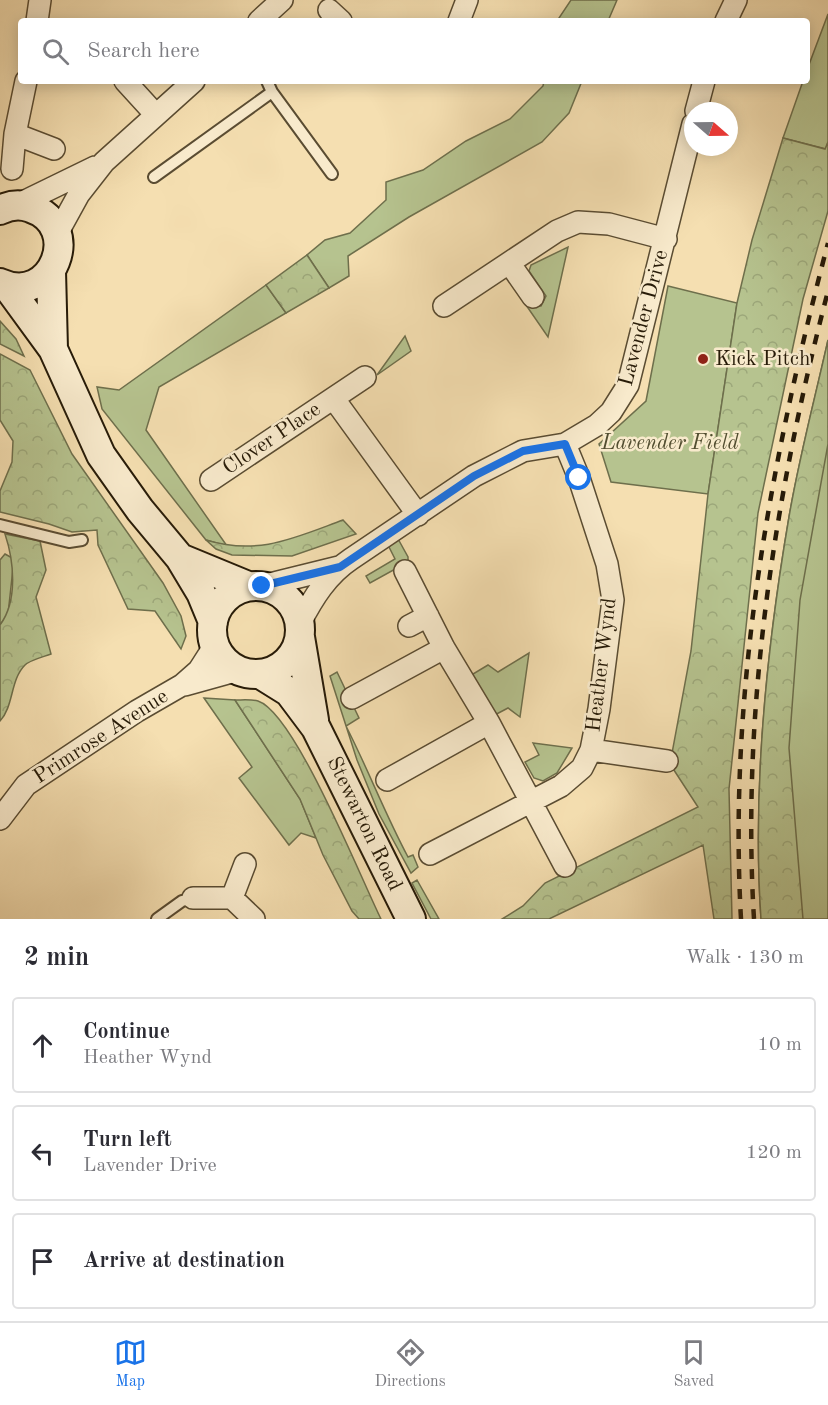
<!DOCTYPE html>
<html lang="en">
<head>
<meta charset="utf-8">
<style>
  body { margin:0; font-family:"Old Standard TT",serif; background:#f7f7f7; color:#2b2b33 }
  .compass { position:absolute; left:684px; top:102px; width:54px; height:54px; border-radius:50%; background:#fff; box-shadow:0 3px 15px #0003; rotate:110deg }
  .stop { position:absolute; width:18px; height:18px; margin:-14px; border:4px solid #1a73e8; border-radius:50%; background:#fff }
  .stop.end { background:#1a73e8; border-color:#fff; box-shadow:0 2px 6px #0008 }
  .list { margin:0; padding:0; list-style:none }
  h2 { display:flex; justify-content:space-between; align-items:center; height:78px; margin:0; padding:0 24px; font-size:26px }
  h2 small { font-size:20px; font-weight:400; color:#7c7c81 }
  .list li { display:grid; grid-template-columns:39px 1fr auto; gap:18px; align-items:center; box-sizing:border-box; height:96px; margin:0 12px 12px; padding:0 12px; border:2px solid #e1e1e2; border-radius:6px }
  .list b { display:block; font-size:22px; white-space:nowrap }
  .list p { margin:0; font-size:20px; white-space:nowrap; color:#7c7c81 }
  .list em { font-size:20px; font-style:normal; color:#7c7c81 }
  .icon { flex:none; width:33px; height:33px; fill:none; stroke:currentColor; stroke-width:2; stroke-linecap:round; stroke-linejoin:round }
  .map { position:relative; flex:none; width:828px; height:919px; overflow:hidden }
  .search { position:absolute; background:#fff; box-shadow:0 3px 15px #0003; left:18px; right:18px; top:18px; height:66px; display:flex; align-items:center; gap:15px; box-sizing:border-box; padding:0 21px; border-radius:6px; color:#7c7c81; font-size:22px }
  .sheet { height:402px; background:#fff }
  nav { display:flex; justify-content:space-around; align-items:center; box-sizing:border-box; height:84px; border-top:2px solid #e1e1e2; background:#fff; font-size:16px; color:#7c7c81 }
  nav a { display:grid; justify-items:center; gap:3px }
  nav .on { color:#1a73e8 }
  .map>svg:first-child { display:block }
  .green { fill:#b6c38f; stroke:#6e6f4c; stroke-width:1.5 }
  .forest { fill:url(#forest-crowns); stroke:#6e6f4c; stroke-width:1.5 }
  .lines { fill:none; stroke-linecap:round; stroke-linejoin:round }
  .service-casing { stroke:#5a4c32; stroke-width:14 }
  .minor-casing { stroke:#5a4c32; stroke-width:24 }
  .secondary-casing { stroke:#271b08; stroke-width:32 }
  .service { stroke:#f8eacc; stroke-width:10 }
  .minor { stroke:#f8eacc; stroke-width:21 }
  .secondary { stroke:#f8eacc; stroke-width:28 }
  .rail { stroke:#271b08; stroke-width:4.5; stroke-dasharray:10 10; stroke-linecap:butt }
  .route { stroke:#1a73e8; stroke-width:8 }
  .poi-dot { fill:#8f2418; stroke:#f8eacc; stroke-width:2 }
  .labels { text-anchor:middle; dominant-baseline:central; stroke-width:5; stroke-linejoin:round; paint-order:stroke }
  .street-label { font-size:21px; fill:#271b08; stroke:#f8eacc }
  .poi-label { font-size:21px; fill:#271b08; stroke:#f8eacc; text-anchor:start }
  .park-label { font-size:21px; font-style:italic; fill:#524d30; stroke:#f8eacc }
</style>
</head>
<body>
<div class="map">
<svg width="828" height="919" viewBox="0 0 828 919">
  <defs>
    <pattern id="forest-crowns" width="20" height="18" patternUnits="userSpaceOnUse" patternTransform="scale(1.5)"><rect width="20" height="18" fill="#b6c38f"/><path d="M2 6a3 3 0 1 1 6 0M12 15a3 3 0 1 1 6 0" fill="none" stroke="#9ca77a"/></pattern>
  </defs>
  <rect width="100%" height="100%" fill="#f5dfb1"/>
  <filter id="stains"><feTurbulence type="fractalNoise" baseFrequency=".00333" numOctaves="4"/><feColorMatrix values="0 0 0 0 .2 0 0 0 0 .09 0 0 0 0 .02 0 0 0 .5 -.17"/></filter>
  <radialGradient id="worn" r=".72"><stop offset=".6" stop-color="#630" stop-opacity="0"/><stop offset="1" stop-color="#630" stop-opacity=".3"/></radialGradient>
  <path class="green" d="M571 0H617L608 21H557Z
    M828 14V142L826 149 783 138 803 81H807V70Z
    M544 81H582L569 113 542 142 409 217 348 256 349 276 329 288 307 255 325 240 350 233 386 200V182L423 170 466 141 510 119 543 86Z
    M568 247 548 337 526 305 541 306 546 296 529 271 531 265Z
    M266 285 286 313 159 387 146 430 227 546 206 540 102 409 97 387 119 390Z
    M668 286 737 303 708 494 611 482 599 444 646 401Z
    M405 336 411 351 377 375Z
    M828 340V919H761C752 788 767 646 789 517 799 458 815 399 828 340Z
    M397 537 408 557V562L370 583 366 576 395 559 387 543Z
    M5 554 14 559 8 614 0 625V560Z
    M529 653 520 717 508 708 491 717 468 677 488 665 498 672Z
    M337 672 359 718 346 726C368 769 385 814 408 857L413 855 418 867 411 873 379 814 357 760 330 676Z
    M204 698 235 700 300 799 316 838 301 833 289 845 239 778 252 767Z
    M533 743 572 748 557 773 543 781 534 778 525 762 539 755Z
    M417 880 439 919H431L412 883Z"/>
  <path class="forest" d="M783 138 825 149 828 142V211L803 299 758 513 729 789 732 919H714L703 845 549 919H502L523 906 545 883 698 807 670 764 691 651 708 494 737 303 752 240Z
    M307 255 329 288 286 313 266 285Z
    M0 321 16 339 24 356 0 344Z
    M828 340V444L800 600 789 748 803 919H761C752 788 767 646 789 517 799 458 815 398 828 340Z
    M0 354 30 370 72 454 163 583 181 616 186 636 181 649 155 611 128 609 98 545 97 530 72 532 49 524 0 512V491L12 462 13 441 0 420Z
    M343 520 356 534 292 556 232 555 216 549 206 540C258 556 294 538 343 520Z
    M5 534 40 541 46 570 36 597 51 654C43 657 30 660 25 665 10 680 14 706 0 721V625C18 601 14 561 5 534Z
    M235 700C242 700 251 699 258 701 295 713 361 879 381 919H359L352 911 323 855 300 799Z"/>
  <g class="lines">
    <defs>
      <path id="service" d="M272 92 332 174
        M154 177 272 92 267 81
        M0 525 69 542 82 540
        M157 919 182 901 193 898"/>
      <path id="minor" d="M329 10 341 21
        M37 21 40 0
        M259 21 282 0
        M459 21 467 0
        M726 21 736 0
        M125 81 156 115
        M696 111 704 81
        M15 134 54 149
        M12 169 15 134 26 81
        M17 205 95 167
        M57 234 79 194 104 162 194 81
        M510 264 533 297
        M444 306 557 231 578 222 609 224 666 239
        M334 399 418 515
        M211 480 365 377
        M405 571 444 648 489 723 565 866
        M262 586 339 567
        M300 623C313 598 327 575 351 559L474 476 523 451 565 444 597 425 611 412 628 385 693 124
        M409 626 428 616
        M185 685 239 670
        M352 698 444 648
        M591 750 667 761
        M387 780 489 723
        M0 819 26 785 137 711 182 685 199 670 215 645
        M430 854 561 786 582 768 591 750 599 709 613 600 607 564 579 478 565 444
        M193 898H232L254 919
        M232 898 245 864"/>
      <path id="secondary" d="M0 210C10 205 21 204 31 208 84 226 53 307 0 283
        M51 271 53 349
        M7 286 53 349 101 455 140 510 180 558 201 593 213 622
        M180 558 248 586
        M212 630a44 44 0 1 1 88 0a44 44 0 1 1-88 0Z
        M300 637 314 720
        M260 674 289 692 316 728 411 919"/>
    </defs>
    <use href="#service" class="service-casing"/>
    <use href="#minor" class="minor-casing"/>
    <use href="#secondary" class="secondary-casing"/>
    <use href="#service" class="service"/>
    <use href="#minor" class="minor"/>
    <use href="#secondary" class="secondary"/>
    <path class="rail" d="M741 919C728 691 770 463 828 243
      M754 919C741 710 775 493 828 291"/>
  </g>
  <g class="lines">
    <path class="route" d="M262 586 340 567 474 476 523 451 565 444 579 478"/>
  </g>
  <circle class="poi-dot" cx="703" cy="359" r="6"/>
  <g class="labels">
    <g class="street-label">
      <text transform="translate(644 318) rotate(-75)">Lavender Drive</text>
      <text transform="translate(272 439) rotate(-34)">Clover Place</text>
      <text transform="translate(602 665) rotate(-83)">Heather Wynd</text>
      <text transform="translate(101 737) rotate(-33)">Primrose Avenue</text>
      <text transform="translate(364 824) rotate(64)">Stewarton Road</text>
    </g>
    <g class="poi-label">
      <text x="715" y="359">Kick Pitch</text>
    </g>
    <g class="park-label">
      <text x="670" y="443">Lavender Field</text>
    </g>
  </g>
  <rect width="100%" height="100%" filter="url(#stains)"/>
  <rect width="100%" height="100%" fill="url(#worn)"/>
</svg>
<svg class="compass" viewBox="-18 -18 36 36"><path d="M0-13l5 13h-10z" fill="#e53935"/><path d="M0 13l5-13h-10z" fill="#7c7c81"/></svg>
<div class="stop" style="left:579px;top:478px"></div>
<div class="stop end" style="left:262px;top:586px"></div>
<div class="search"><svg class="icon" aria-label="search" viewBox="0 0 24 24"><circle cx="10" cy="10" r="6"/><path d="M15 15l6 6"/></svg>Search here</div>
</div>
<section class="sheet">
<h2>2 min<small>Walk · 130 m</small></h2>
<ul class="list">
<li><svg class="icon" aria-label="ahead" viewBox="0 0 24 24"><path d="M12 20V5M6 11l6-6 6 6"/></svg><div><b>Continue</b><p>Heather Wynd</p></div><em>10 m</em></li>
<li><svg class="icon" aria-label="left" viewBox="0 0 24 24"><path d="M17 20v-9H6M10 6l-5 5 5 5"/></svg><div><b>Turn left</b><p>Lavender Drive</p></div><em>120 m</em></li>
<li><svg class="icon" aria-label="arrive" viewBox="0 0 24 24"><path d="M6 21V4h12l-3 4 3 4H6"/></svg><div><b>Arrive at destination</b></div></li>
</ul>
</section>
<nav>
<a class="on"><svg class="icon" aria-label="map" viewBox="0 0 24 24"><path d="M3 6l6-2 6 2 6-2v14l-6 2-6-2-6 2zM9 4v14M15 6v14"/></svg>Map</a>
<a><svg class="icon" aria-label="directions" viewBox="0 0 24 24"><path d="M12 3l9 9-9 9-9-9zM9 14v-3h6M13 9l2 2-2 2"/></svg>Directions</a>
<a><svg class="icon" aria-label="saved" viewBox="0 0 24 24"><path d="M7 4h10v16l-5-4-5 4z"/></svg>Saved</a>
</nav>
</body>
</html>
